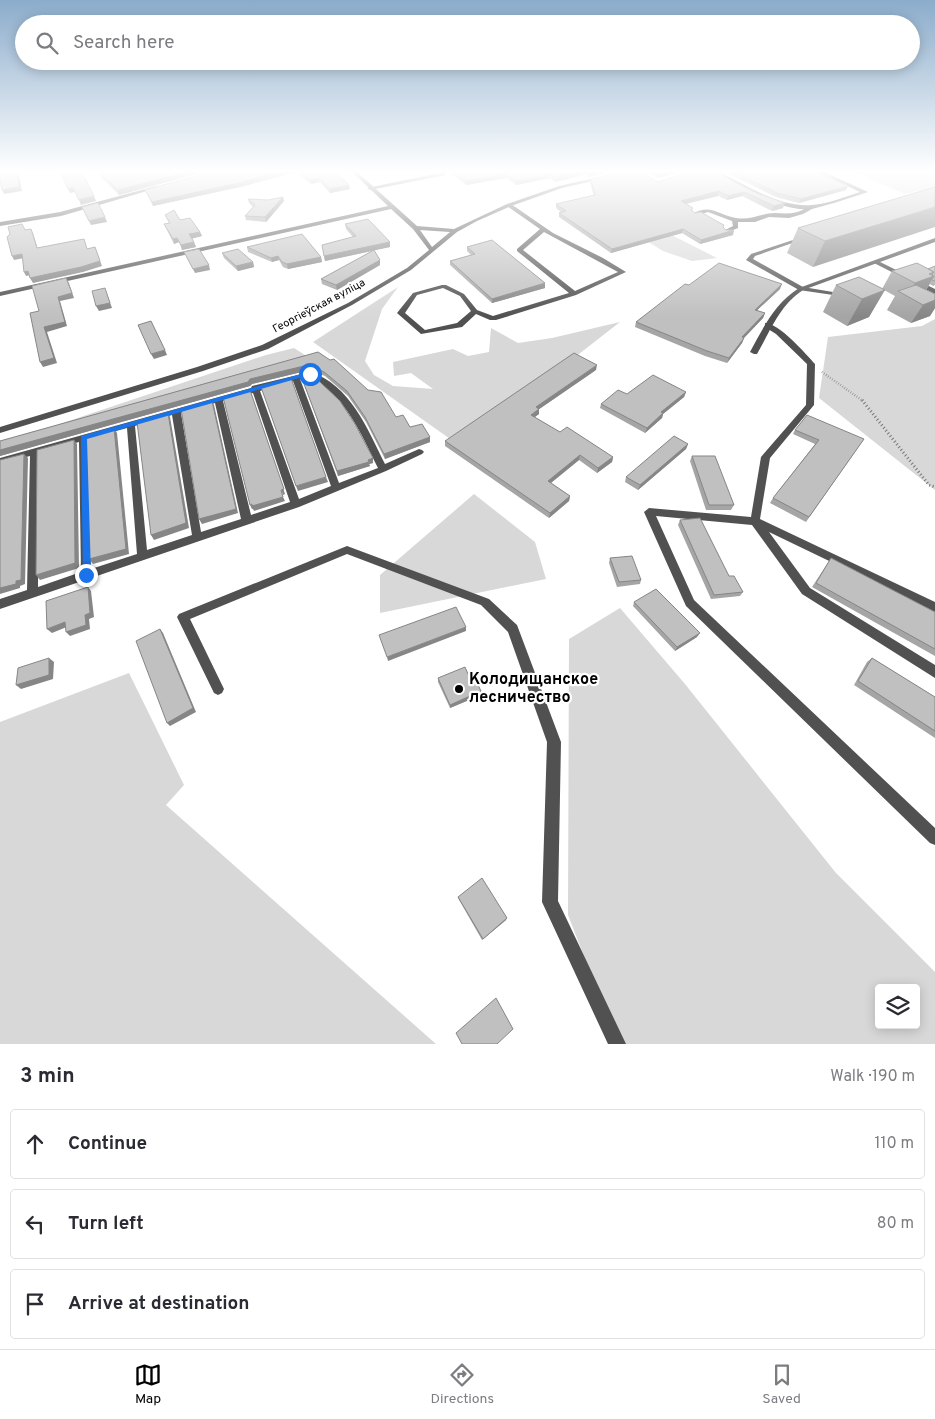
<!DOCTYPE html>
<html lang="en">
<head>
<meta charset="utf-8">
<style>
  body { margin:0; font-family:Overpass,sans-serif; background:#f2f2f3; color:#2b2b33 }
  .controls { position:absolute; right:15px; bottom:15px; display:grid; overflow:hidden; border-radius:5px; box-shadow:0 2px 12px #0003 }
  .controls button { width:45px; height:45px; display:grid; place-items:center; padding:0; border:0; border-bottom:1px solid #e1e1e2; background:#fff; color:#2b2b33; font:25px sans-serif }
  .stop { position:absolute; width:15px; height:15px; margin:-11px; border:4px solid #1a73e8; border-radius:50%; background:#fff }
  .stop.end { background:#1a73e8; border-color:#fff; box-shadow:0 1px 5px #0008 }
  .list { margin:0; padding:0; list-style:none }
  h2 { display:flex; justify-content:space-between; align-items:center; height:65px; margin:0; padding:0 20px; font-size:21px }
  h2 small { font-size:16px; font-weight:400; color:#7c7c81 }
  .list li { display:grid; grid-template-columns:32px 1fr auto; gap:15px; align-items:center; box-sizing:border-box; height:70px; margin:0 10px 10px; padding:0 10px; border:1px solid #e1e1e2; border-radius:5px }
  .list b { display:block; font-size:19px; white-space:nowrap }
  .list em { font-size:16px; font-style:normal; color:#7c7c81 }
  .icon { flex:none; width:28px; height:28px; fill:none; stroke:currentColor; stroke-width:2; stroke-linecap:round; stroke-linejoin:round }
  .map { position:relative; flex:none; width:935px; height:1044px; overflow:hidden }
  .search { position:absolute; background:#fff; box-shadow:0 2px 12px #0003; left:15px; right:15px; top:15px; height:55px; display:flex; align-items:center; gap:12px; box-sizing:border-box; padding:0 18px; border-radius:28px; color:#7c7c81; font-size:19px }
  .sheet { height:305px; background:#fff }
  nav { display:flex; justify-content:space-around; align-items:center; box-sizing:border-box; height:70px; border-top:1px solid #e1e1e2; background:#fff; font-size:14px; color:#7c7c81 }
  nav a { display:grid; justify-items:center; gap:2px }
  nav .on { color:#000 }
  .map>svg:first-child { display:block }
  .green { fill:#d8d8d8; fill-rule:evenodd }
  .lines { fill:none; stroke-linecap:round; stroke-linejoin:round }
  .path-far1 { stroke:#737373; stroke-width:2.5; stroke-dasharray:0.5 2; stroke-linecap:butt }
  .path { stroke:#737373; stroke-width:3; stroke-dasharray:1 2.5; stroke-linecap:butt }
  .service { fill:#515151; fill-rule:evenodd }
  .minor { fill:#515151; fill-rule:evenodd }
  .wall { fill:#a5a5a5 }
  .shaded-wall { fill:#868686 }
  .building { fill:#c0c0c0; stroke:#868686 }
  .route { fill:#1a73e8 }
  .poi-dot { fill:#000; stroke:#fff; stroke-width:2 }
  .labels { text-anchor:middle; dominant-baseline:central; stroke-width:4.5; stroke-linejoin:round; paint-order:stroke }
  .far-street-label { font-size:11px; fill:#000; stroke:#fff }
  .near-poi-label { font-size:16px; font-weight:bold; fill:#000; stroke:#fff; text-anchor:start }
</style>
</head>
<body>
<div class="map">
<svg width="935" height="1044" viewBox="0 0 935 1044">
  <rect width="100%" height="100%" fill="#fff"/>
  <path class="green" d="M852 171H935V187L905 194Z
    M636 217 717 258 692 261 663 251 650 243Z
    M398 287 382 309 365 361 374 375 393 386 433 389 411 373 394 376 393 362 453 349 468 356 489 352 491 328 518 343 552 338 620 322 579 354 453 441 313 342Z
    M935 319V490L819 398 828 337 922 326Z
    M294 348 308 357 0 444 266 355Z
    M474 494 535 542 546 579 380 613V575Z
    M620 608 685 684 836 873 935 972V1044H618L568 915 569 639ZM879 988H916V1025H879Z
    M129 673 184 785 166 805 436 1044H0V722Z"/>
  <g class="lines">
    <path class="path-far1" d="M822 372 863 401"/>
    <path class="path" d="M862 400 929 485 935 487"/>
    <path class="service" d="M712 171H718C746 185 779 208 812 205 828 204 844 197 860 192L815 171H822L868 192 834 203 812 209 803 214 789 218 769 217 755 222H738V228L726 233 723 231 733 226 732 221 708 212 695 216 692 214C711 203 718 215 736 218 747 220 756 216 766 214 780 211 790 217 804 209 778 209 733 186 712 171Z
      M444 172 446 175 370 190 367 188Z
      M507 204H511L553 233 603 258 626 272 576 295 496 320H490L476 314 462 327 421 334 397 313 413 293 442 285H446L464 294 477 310 493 316 569 293 517 251V249L540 229 507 206ZM544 232 618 272 575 291 523 250ZM443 288 460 296 471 311 457 323 425 330 405 313 417 295Z
      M802 237 807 238 755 256 753 259 803 287 845 294 847 295V297L799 290 746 260 751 254Z
      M874 261H878L935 289V294L874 263Z
      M765 323C779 323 806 354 815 364L814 405 770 458 760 519 935 602V612L769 532 810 588 935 665V678L802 594 752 525 656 516 694 600 935 828V845L930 843 686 606 644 512 649 508 751 517 761 457 806 405 807 364 776 334 765 327Z
      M310 372C350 384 368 430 385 464L419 449 422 450 424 452 422 454 386 471 299 507 0 609V599L27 590 30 456 0 464V458L251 388 252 386ZM309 377C346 396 360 432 378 468L339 483 300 379ZM293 381 331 486 299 499 260 391ZM253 393 290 502 251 515 223 401ZM215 403 241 519 201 532 181 413ZM172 415 192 535 147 550 135 426ZM127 428 137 554 91 569 87 439ZM79 442 81 572 38 587 39 453Z
      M347 546 489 599 517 625 561 742 558 901 626 1044H608L542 902 547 742 508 632 481 605 347 554 190 619 224 689 222 693 218 695 214 693 177 617 179 614Z"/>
    <path class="minor" d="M351 171H356L417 226 454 229 507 204 559 186 603 176 606 178 562 188 511 206 477 221 457 232 411 270 352 305 268 349 203 371 0 433V427L197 367 262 345 348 303 407 268 429 250 413 229 391 209 0 296V292L388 206ZM420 230 450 232 432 247Z
      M156 186 161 187 61 216 0 226V222L60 212Z
      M935 238V242L803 290C779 306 771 330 757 354H754L750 352C763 328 775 303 799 288Z"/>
  </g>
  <path class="wall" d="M95 171H207L119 195Z
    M214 171H335L350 189 330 193 320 182 311 184 296 172 244 186 153 206 145 190Z
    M448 171H616L588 177 587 174 555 182 550 178 516 185 507 178 466 185Z
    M645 171H683L658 178Z
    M723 171H814L848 186 846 190 799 203 776 197Z
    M591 179 658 182 732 181 783 208 772 211 742 196 727 200 718 196 686 204 693 208 692 211 695 213 723 228 733 235 700 244 682 233 611 253 559 217V213L561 212 556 208V204L594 196 590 183Z
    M935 187 813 267 787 253 798 228Z
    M283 197 284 201 266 222 246 220 245 216 253 207 249 203 248 199 268 200Z
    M165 215 180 220 200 232 202 236 192 238 196 247 182 250 179 242 174 244 164 224 169 223Z
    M345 224 390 242V247L374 250 380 260V265L337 290 322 284 321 279 372 251 325 261 322 245 353 237 346 229Z
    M247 247 321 257 322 262 288 269 283 267 279 260 272 262 248 252Z
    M467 247 545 288 492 303 450 265V261L471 255 467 251Z
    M222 253 253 262 254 267 238 271 224 258Z
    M935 266V285L933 286 930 284 926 290 935 294V308L930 316 911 323 887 310 895 296 884 290 869 317 847 326 823 312 836 285 882 289 892 271 928 269Z
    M689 285 780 289 757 310 765 313 763 318 744 338 742 343 727 363 705 356 635 327 636 322Z
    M318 352 396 417 410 427 430 437V442L385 459 366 422 348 396 325 376 310 370 252 384 250 386 0 456V441Z
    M596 370 539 409V414L534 417 560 432 613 457 612 462 597 473 579 460 551 483 570 496 569 501 549 518 445 446V441Z
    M301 376 373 463 369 464 370 466 338 476Z
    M686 392 684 397 663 414 662 418 645 433 600 408 601 404 627 394Z
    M795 430 864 439 806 522 770 503 773 498 815 444 793 434Z
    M688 444 686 449 638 490 625 482 626 477Z
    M692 456 734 505 731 510H706L690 461Z
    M680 520 743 592 740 596 711 599 678 525Z
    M610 558 641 580 640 584 617 587 609 563Z
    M831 558 935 612V656L812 587Z
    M634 602 697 637 675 651 633 606Z
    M872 658 935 697V738L854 685 867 662Z
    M468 674 481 691V695L450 708 438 682V678Z
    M458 897 506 920 482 940 458 898Z"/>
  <path class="shaded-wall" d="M17 171H18L22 191 4 194 2 190Z
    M190 171H207L119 195 118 190Z
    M282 171 296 172 244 186 153 206 152 202Z
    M583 171H588L587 174 555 182 556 177Z
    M598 171H616L588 177 589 173Z
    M669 171H683L658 178 659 174Z
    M507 174V178L466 185V181Z
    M550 174V178L516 185 517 181Z
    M319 178 320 182 311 184V180Z
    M349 185 350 189 330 193V189Z
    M848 186 846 190 799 203 801 199Z
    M73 188 75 192 70 193 68 189Z
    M719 191 718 196 680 205 681 201Z
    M744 192 742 196 727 200 728 196Z
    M94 196 96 201 81 205 79 200Z
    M283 197 284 201 266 222 265 217Z
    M785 203 783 208 772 211 774 206Z
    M935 207V227L813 267 825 241Z
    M105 217 107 222 91 225 89 221Z
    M31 229 33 233 39 253 37 248Z
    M683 229 682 233 611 253 612 249Z
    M734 230 733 235 700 244 701 240Z
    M200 232 202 236 191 239 189 234Z
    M177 238 179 242 174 244 173 239Z
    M194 242 196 247 182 250 181 245Z
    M390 242V247L325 261 324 256Z
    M95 247 102 266 83 272 33 283 30 278Z
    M22 254 24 258 14 260 12 256Z
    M278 256 279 260 272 262 271 258Z
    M321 257 322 262 288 269 287 264Z
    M380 260V265L337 290 336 285Z
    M253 262 254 267 238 271 236 266Z
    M209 265 210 270 195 273 193 269Z
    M28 271 31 275 26 276 24 272Z
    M934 272V276L923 295 907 296 915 283 929 274Z
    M66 278 69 283 74 298 60 301 67 326 47 332 57 363 43 367 40 362 44 327Z
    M545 283V288L492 303V299Z
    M782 284 780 289 753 314 755 310Z
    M105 288 112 308 99 311 96 306Z
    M885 290 869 317 847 326 862 299Z
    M935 300V308L930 316 911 323 923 305Z
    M765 313 763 318 740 342 742 337Z
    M744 338 742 343 727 363 729 358Z
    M165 350 167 355 154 359 151 354Z
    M308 365 310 370 252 384 250 386 0 456V450L250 379Z
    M597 365 596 370 535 412 536 407Z
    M686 392 684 397 663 414 662 418 645 433 647 428 661 412Z
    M252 395 285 494 283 495Z
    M212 401 214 405 238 513 202 524 199 519Z
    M539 409V414L531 420V415Z
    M168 413 170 417 189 528 154 540 151 535Z
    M114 428 117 433 129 554 93 564 89 559Z
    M430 437V442L385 459 384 454Z
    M74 440 77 444 79 568 40 580 36 575Z
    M688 444 686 449 638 490 640 485Z
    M24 454 28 458 25 584 20 586V588L0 594V588Z
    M580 455 579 460 547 486 548 481Z
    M613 457 612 462 597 473 598 468Z
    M373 458V463L369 464 370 466 338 476 337 471Z
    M326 477 328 482 298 491 296 486Z
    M570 496 569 501 549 518 550 513Z
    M283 497 285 501 254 511 253 509H252L250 505Z
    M88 587 91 591 94 617 89 619 90 629 70 636 66 632 85 615Z
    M65 622 69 626 52 633 47 629Z
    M466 627V631L388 661 387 657Z
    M160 629 163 633 196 712 170 726 167 723Z
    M700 633 697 637 675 651 677 647Z
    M49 658 54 662 53 679 21 689 16 685Z
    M481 691V695L450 708V705Z
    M507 918 506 920 482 940 483 939Z"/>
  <path class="building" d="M2 171H17L19 187 2 190 0 180V174H3Z
    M60 171H81L94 196 79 200 73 188 68 189Z
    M98 171H190L118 190Z
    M214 171H282L243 182 152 202 145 190Z
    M299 171H335L349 185 330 189 319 178 311 180Z
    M453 171H583L556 177 550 174 517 181 507 174 466 181Z
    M588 171H598L589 173Z
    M626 171H640L658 182 693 171H716L732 181 757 193 785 203 774 206 744 192 728 196 719 191 681 201 693 208 691 210 695 213 701 212 718 222 724 225 723 227 726 230H734L701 240 683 229 612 249 559 213 566 211 556 204 595 195 591 179Z
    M654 171H669L659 174Z
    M732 171H814L848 186 801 199 777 193Z
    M935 187V207L825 241 798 228Z
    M283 197 265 217 245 216 255 205 248 199 268 200Z
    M98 203 105 217 89 221 82 207Z
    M174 210 180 220 190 218 200 232 189 234 194 242 181 245 177 238 173 239 164 224 170 223 165 215Z
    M368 219 390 242 324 256 322 245 356 236 345 224Z
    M22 224 25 230 31 229 37 248 84 239 87 249 95 247 100 261 81 267 30 278 28 271 24 272 22 254 12 256 7 237 10 234 8 227Z
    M302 234 321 257 287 264 282 262 278 256 271 258 247 247Z
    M492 240 545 283 492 299 450 261 475 254 467 247Z
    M199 249 209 265 193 269 184 252Z
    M238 249 253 262 236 266 222 253Z
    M374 250 380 260 336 285 321 279Z
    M719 263 782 284 755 310 765 313 742 337 744 338 729 358 707 351 636 322 685 284 689 285Z
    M917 263 934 272 929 274 934 276 915 283 892 271Z
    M935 266V281L932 280 934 276 932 275 934 272 928 269Z
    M859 277 885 290 862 299 836 285Z
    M66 278 72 293 58 297 65 322 44 327 54 358 40 362 30 313 39 311 32 286Z
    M916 285 935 294V300L923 305 898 291Z
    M105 288 110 303 96 306 92 291Z
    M151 321 165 350 151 354 138 325Z
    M318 352 330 360 334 359 368 390 381 392 396 417 403 415 410 427 422 424 430 437 384 454 365 417 347 391 324 372 308 365 250 379 248 382 0 450V441Z
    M574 353 597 365 536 407 539 409 531 415 560 432 567 427 613 457 598 468 580 455 548 481 570 496 550 513 445 441Z
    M307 374 320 382 340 401 355 424 373 458 368 460 369 462 337 471 301 376Z
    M653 375 686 392 661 412 663 413 647 428 601 404 618 390 627 394Z
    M291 378 326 477 296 486 261 387Z
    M250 390 284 489 281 490 283 497 252 506V504L250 505 223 397Z
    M212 401 236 509 199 519 181 409Z
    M168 413 186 523 151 535 137 422Z
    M807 415 864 439 809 517 773 498 819 440 795 430Z
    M114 428 126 549 89 559 86 436Z
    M674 436 688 444 640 485 626 477Z
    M74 440 75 563 36 575 37 450Z
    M24 454 21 580 16 581V584L0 588V460Z
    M692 456H715L734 505H709Z
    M700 518 729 576H734L743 592 714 595 680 520Z
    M632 556 641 580 619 582 610 558Z
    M831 558 935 612V649L816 583Z
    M88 587 90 613 85 615 86 625 66 632 65 622 47 629 46 601Z
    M656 589 700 633 677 647 634 602Z
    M456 607 466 627 387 657 379 635Z
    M160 629 193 708 167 723 136 641Z
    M49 658V675L16 685 18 668Z
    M872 658 935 697V731L858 681Z
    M465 667 468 674 472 673 481 691 450 705 438 678Z
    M482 878 507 918 483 939 458 897Z
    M496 998 513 1029 497 1044H462L456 1033Z"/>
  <linearGradient id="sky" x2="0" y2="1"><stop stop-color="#8baccb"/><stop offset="0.54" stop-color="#fff"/><stop offset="1" stop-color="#fff" stop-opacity="0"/></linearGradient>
  <rect width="935" height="317" fill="url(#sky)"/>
  <path class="route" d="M308 372 313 374 87 439 91 575 89 578H83L81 436Z"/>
  <circle class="poi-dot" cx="459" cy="689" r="5"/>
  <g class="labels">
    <g class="far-street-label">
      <text transform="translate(319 306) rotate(-28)">Георгіеўская вуліца</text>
    </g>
    <g class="near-poi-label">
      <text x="469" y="680">Колодищанское<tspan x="469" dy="18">лесничество</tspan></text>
    </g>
  </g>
</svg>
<div class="controls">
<button><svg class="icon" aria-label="layers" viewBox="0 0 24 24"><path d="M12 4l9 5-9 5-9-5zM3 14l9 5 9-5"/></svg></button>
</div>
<div class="stop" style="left:310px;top:374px"></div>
<div class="stop end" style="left:86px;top:575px"></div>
<div class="search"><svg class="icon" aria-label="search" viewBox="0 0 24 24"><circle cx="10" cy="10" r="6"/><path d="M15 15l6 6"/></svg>Search here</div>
</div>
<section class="sheet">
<h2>3 min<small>Walk · 190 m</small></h2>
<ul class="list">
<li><svg class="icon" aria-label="ahead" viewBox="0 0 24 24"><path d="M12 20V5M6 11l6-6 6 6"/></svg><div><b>Continue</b></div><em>110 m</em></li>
<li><svg class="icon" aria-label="left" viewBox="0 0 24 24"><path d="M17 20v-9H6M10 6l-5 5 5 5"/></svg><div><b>Turn left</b></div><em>80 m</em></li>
<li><svg class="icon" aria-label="arrive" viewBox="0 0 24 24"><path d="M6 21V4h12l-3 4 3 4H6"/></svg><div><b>Arrive at destination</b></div></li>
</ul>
</section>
<nav>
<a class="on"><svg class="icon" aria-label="map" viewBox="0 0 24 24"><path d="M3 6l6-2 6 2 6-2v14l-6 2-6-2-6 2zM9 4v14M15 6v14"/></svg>Map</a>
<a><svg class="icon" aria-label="directions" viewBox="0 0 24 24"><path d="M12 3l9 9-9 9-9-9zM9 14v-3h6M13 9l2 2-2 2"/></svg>Directions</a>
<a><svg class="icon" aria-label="saved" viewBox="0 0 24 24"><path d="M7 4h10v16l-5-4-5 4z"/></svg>Saved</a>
</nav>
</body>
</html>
